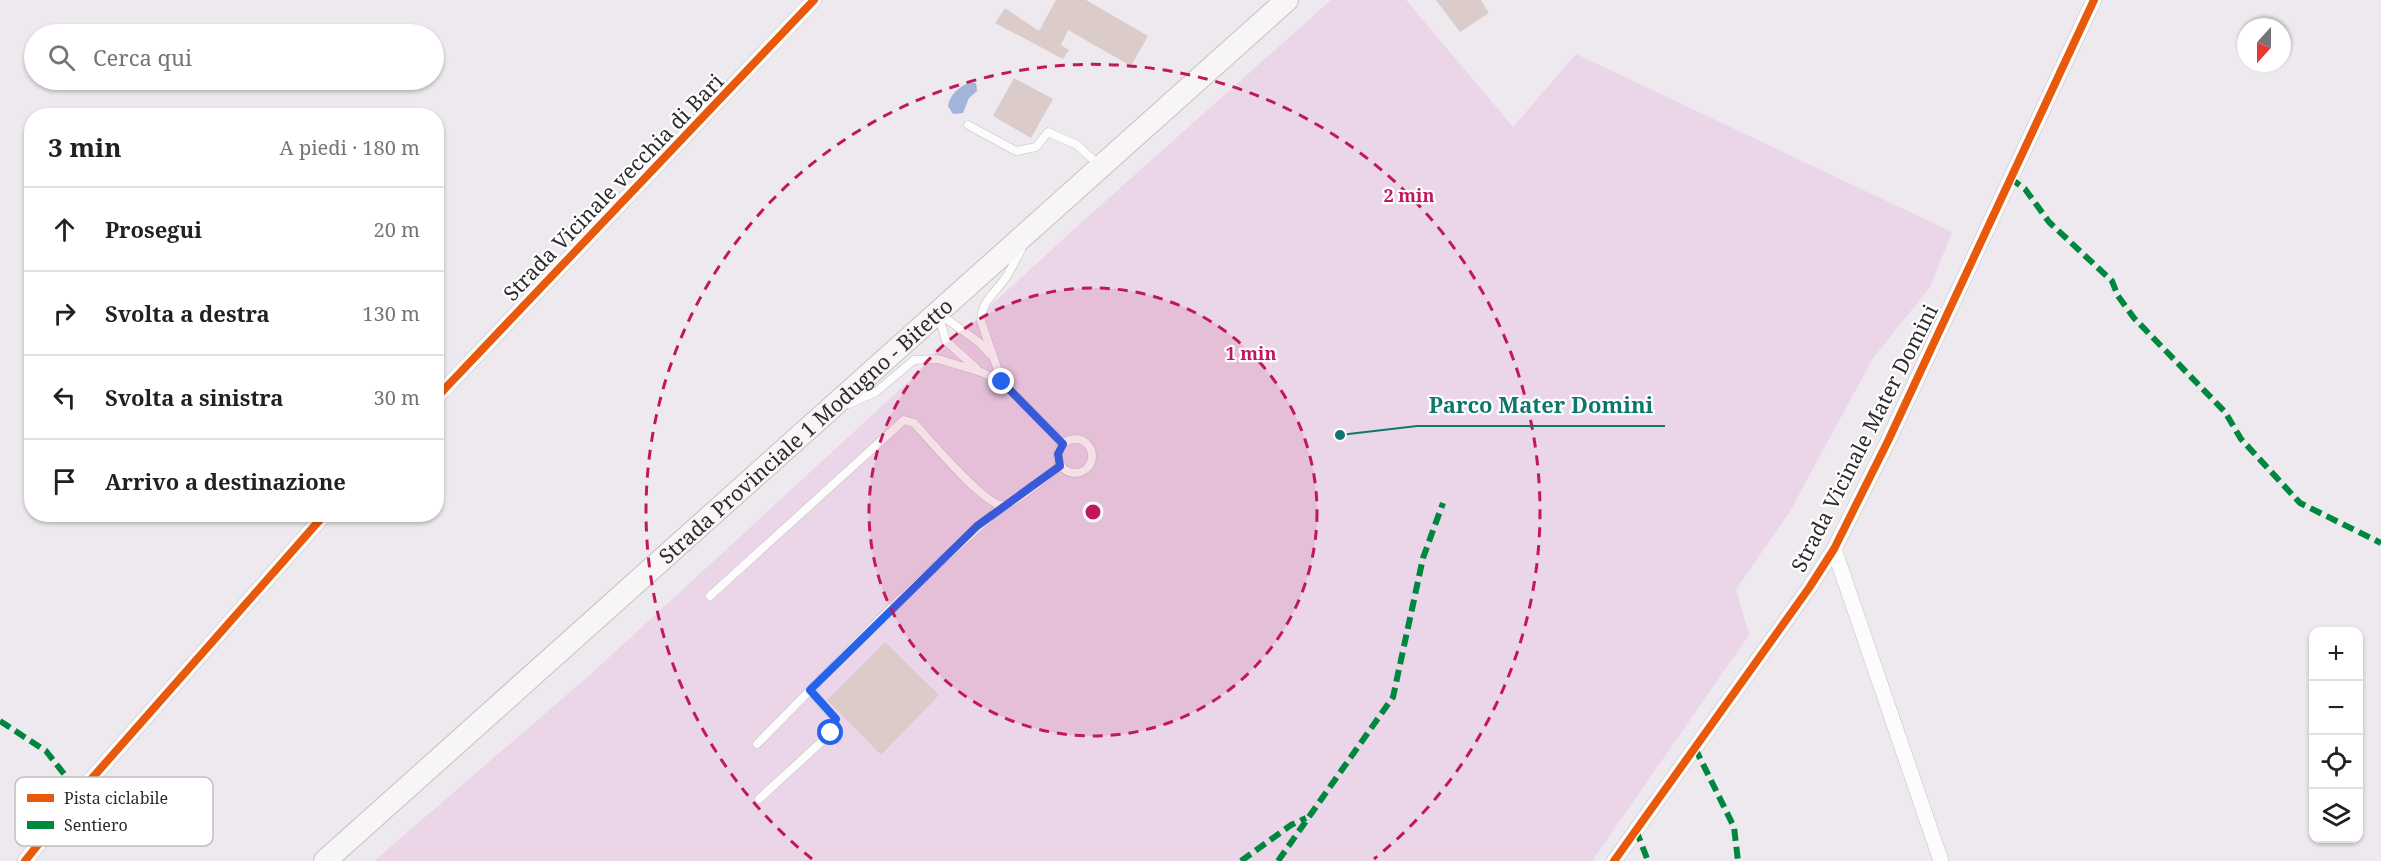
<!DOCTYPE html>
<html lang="it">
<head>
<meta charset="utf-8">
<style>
  body { margin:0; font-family:"Noto Serif",serif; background:#f6f6f6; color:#202124 }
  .controls { position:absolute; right:18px; bottom:18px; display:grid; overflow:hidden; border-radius:12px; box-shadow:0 2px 4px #0004 }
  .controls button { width:54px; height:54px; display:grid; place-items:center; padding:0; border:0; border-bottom:2px solid #e0e0e0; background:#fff; color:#202124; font:30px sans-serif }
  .compass { position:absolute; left:2237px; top:18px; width:54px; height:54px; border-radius:50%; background:#fff; box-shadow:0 2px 4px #0004; rotate:201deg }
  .stop { position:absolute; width:18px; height:18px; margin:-14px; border:4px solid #2563eb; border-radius:50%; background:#fff }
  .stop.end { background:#2563eb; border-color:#fff; box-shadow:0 2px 6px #0008 }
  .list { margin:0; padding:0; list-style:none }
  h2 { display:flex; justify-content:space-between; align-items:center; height:78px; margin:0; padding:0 24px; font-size:26px }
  h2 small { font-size:20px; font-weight:400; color:#757577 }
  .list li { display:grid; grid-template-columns:39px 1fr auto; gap:18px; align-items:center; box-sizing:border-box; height:84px; padding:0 24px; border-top:2px solid #e0e0e0 }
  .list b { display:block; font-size:22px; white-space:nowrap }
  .list em { font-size:20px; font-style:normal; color:#757577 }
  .icon { flex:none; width:33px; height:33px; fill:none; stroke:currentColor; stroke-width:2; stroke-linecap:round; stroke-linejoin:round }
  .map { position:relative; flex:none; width:2381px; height:861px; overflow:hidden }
  .search { position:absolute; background:#fff; box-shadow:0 2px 4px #0004; left:24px; top:24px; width:420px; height:66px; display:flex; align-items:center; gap:15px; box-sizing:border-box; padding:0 21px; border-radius:33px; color:#757577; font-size:22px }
  .panel { position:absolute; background:#fff; box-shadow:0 2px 4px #0004; left:24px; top:108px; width:420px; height:414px; border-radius:24px }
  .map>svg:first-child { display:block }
  .green { fill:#ead5e9 }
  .water { fill:#a1b4da }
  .building { fill:#dbccca }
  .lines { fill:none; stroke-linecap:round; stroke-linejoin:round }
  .lane-casing { stroke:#c3bfc3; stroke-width:9 }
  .street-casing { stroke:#c3bfc3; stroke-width:16 }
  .secondary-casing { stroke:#c3bfc3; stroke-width:24 }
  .lane { stroke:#fcfcfc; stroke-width:8 }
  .street { stroke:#fcfcfc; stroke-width:15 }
  .secondary { stroke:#f8f6f5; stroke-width:22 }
  .quiet { stroke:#00873e; stroke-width:6; stroke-dasharray:12 6; stroke-linecap:butt }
  .cycleway-casing { stroke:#fff; stroke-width:11 }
  .cycleway { stroke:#e8590c; stroke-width:8 }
  .route { stroke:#2563eb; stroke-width:8 }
  .ring { fill:none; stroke:#c2185b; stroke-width:3; stroke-dasharray:10 8 }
  .labels { text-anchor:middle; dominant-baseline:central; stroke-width:4.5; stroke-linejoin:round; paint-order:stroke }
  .street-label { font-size:21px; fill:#2e2a2e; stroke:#fff }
  .key { fill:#fff; stroke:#c0bfc0; stroke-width:1.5 }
  .key-label { font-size:16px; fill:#2e2a2e }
  .centre { fill:#c2185b; stroke:#fff; stroke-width:3 }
  .ring-label { font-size:18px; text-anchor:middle; font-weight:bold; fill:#c2185b; stroke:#fff; stroke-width:4.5; stroke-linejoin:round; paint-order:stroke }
  .leader { fill:none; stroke:#0f766e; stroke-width:2 }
  .callout-dot { fill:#0f766e; stroke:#fff; stroke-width:2 }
  .callout-label { font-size:22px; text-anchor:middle; font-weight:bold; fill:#0f766e; stroke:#fff; stroke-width:4.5; stroke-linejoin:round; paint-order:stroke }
</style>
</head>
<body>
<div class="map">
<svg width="2381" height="861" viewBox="0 0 2381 861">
  <rect width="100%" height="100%" fill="#eee9ee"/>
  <path class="green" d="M1331 0H1406L1513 127 1576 54 1952 232 1930 287 1873 358 1789 513 1736 589 1749 635 1592 861H374L591 674 1073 230Z"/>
  <path class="water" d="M970 82 976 83 977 91 969 98 963 113 953 114 948 106C950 94 959 87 970 82Z"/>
  <path class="building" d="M1056 0H1086L1148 36 1131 66 1068 30 1061 45 1069 50 1063 59 995 23 1005 8 1039 31Z
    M1436 0H1481L1489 13 1460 32Z
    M1014 78 1053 99 1031 138 993 116Z
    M885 642 939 695 881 755 827 700Z"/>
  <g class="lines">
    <defs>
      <path id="lane" d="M968 125 1016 151 1036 147 1048 132 1077 145 1099 165
        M941 315 980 343 990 354
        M939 317 946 341 976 368
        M1002 382 981 321C982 301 993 295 1004 280 1011 271 1015 260 1021 250
        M849 404 876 392 914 360 938 359 981 372 1002 382 1063 444
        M1058 456a17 17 0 1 1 34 0a17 17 0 1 1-34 0Z
        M710 596 904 420 914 423C928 438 985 506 1002 505 1015 505 1049 474 1060 466
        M757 744 895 604 1002 506
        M759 799 831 733 835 719 810 690"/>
      <path id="street" d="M436 398 814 0
        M1834 549 1941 861
        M25 861 79 793 325 514
        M1614 861 1809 588 1834 549 1888 441 2094 0"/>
      <g id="secondary">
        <path id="s1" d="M325 861 1287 0"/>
      </g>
    </defs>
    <use href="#lane" class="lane-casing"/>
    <use href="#street" class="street-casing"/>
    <use href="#secondary" class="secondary-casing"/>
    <use href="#lane" class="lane"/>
    <use href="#street" class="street"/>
    <use href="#secondary" class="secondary"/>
    <path class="quiet" d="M2010 178 2025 189 2049 222 2112 281 2118 296 2134 318 2225 412 2241 439 2300 503 2381 543
      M0 721 46 751 79 793
      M1695 748 1734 827 1738 861
      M1636 830 1648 861
      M1241 861 1291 825 1306 818
      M1278 861 1393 697 1423 558 1443 503"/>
    <defs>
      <path id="cycleway" d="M436 398 814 0
        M25 861 79 793 325 514
        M1614 861 1809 588 1834 549 1888 441 2094 0"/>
    </defs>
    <use href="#cycleway" class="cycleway-casing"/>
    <use href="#cycleway" class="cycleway"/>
  </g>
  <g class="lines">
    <path class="route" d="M831 733 836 719 810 690 977 526 1060 466 1058 454 1063 444 1002 382"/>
  </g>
  <circle cx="1093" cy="512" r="224" fill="#c2185b" fill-opacity=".12"/>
  <g class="ring">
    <circle cx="1093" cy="512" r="224"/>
    <path d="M812 859A447 447 0 1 1 1374 859"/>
  </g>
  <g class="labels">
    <g class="street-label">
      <text transform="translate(613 187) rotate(-46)">Strada Vicinale vecchia di Bari</text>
      <text stroke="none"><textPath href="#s1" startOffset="645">Strada Provinciale 1 Modugno - Bitetto</textPath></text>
      <text transform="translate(1864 438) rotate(-63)">Strada Vicinale Mater Domini</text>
    </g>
  </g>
  <rect x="15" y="777" width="198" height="69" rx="9" class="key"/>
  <rect x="27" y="794" width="27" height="8" fill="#e8590c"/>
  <rect x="27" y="821" width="27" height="8" fill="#00873e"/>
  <g class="key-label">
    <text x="64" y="804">Pista ciclabile</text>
    <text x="64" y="831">Sentiero</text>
  </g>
  <circle cx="1093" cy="512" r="9" class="centre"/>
  <g class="ring-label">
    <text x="1409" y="202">2 min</text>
    <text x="1251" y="360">1 min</text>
  </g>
  <path class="leader" d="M1340 435L1417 426H1665"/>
  <circle class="callout-dot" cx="1340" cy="435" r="6"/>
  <g class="callout-label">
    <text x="1541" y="413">Parco Mater Domini</text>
  </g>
</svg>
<div class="controls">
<button>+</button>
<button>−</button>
<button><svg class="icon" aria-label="locate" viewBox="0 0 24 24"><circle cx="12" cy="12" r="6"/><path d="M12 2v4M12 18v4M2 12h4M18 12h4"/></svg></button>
<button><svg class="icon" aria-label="layers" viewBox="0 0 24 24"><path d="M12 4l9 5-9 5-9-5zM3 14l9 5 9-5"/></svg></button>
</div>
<svg class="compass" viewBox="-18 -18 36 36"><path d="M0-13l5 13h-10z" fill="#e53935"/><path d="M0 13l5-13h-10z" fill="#757577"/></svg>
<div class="stop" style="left:831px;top:733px"></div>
<div class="stop end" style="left:1002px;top:382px"></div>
<div class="search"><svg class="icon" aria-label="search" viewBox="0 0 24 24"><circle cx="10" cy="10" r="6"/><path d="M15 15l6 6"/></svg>Cerca qui</div>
<section class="panel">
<h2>3 min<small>A piedi · 180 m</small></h2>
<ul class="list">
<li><svg class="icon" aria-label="ahead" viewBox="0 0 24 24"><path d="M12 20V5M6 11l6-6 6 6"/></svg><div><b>Prosegui</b></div><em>20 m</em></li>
<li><svg class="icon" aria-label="right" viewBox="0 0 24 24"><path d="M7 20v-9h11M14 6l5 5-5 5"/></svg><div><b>Svolta a destra</b></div><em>130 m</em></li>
<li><svg class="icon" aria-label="left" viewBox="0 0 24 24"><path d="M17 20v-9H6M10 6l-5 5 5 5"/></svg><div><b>Svolta a sinistra</b></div><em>30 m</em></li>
<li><svg class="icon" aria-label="arrive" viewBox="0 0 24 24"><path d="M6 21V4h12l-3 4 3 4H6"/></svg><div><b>Arrivo a destinazione</b></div></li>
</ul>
</section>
</div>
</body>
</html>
